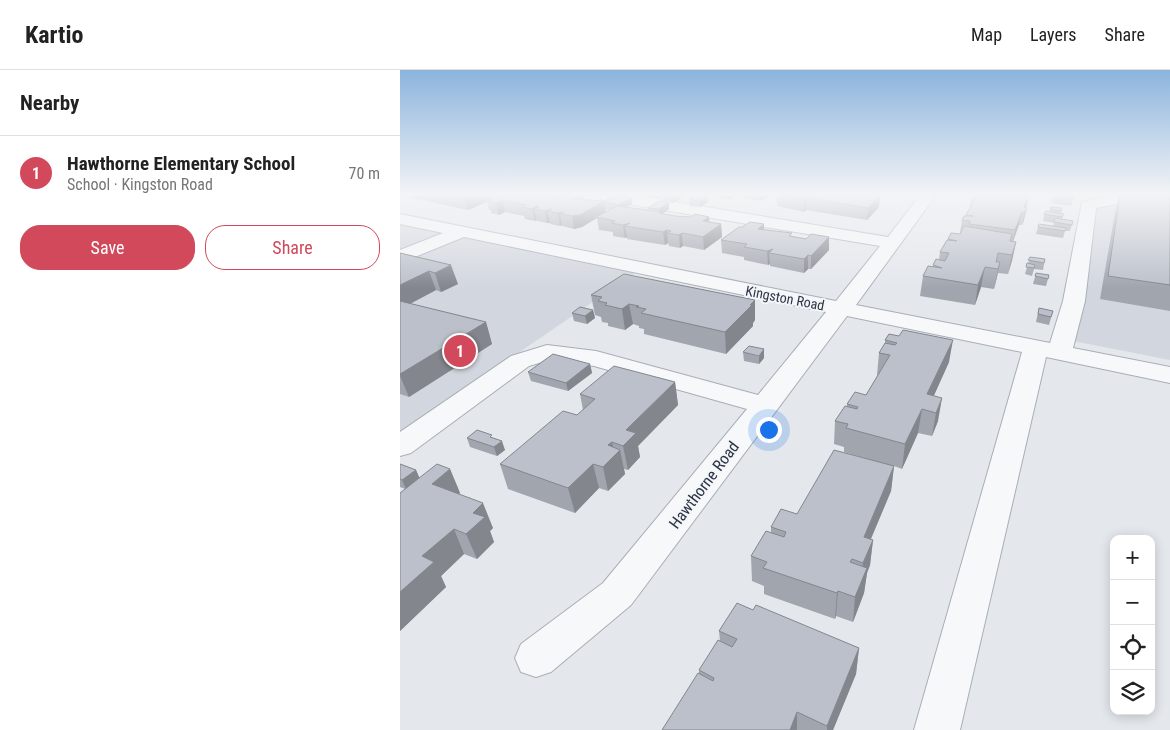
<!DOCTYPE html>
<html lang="en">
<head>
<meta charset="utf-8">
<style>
  body { margin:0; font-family:"Roboto Condensed",sans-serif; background:#f2f2f2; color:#222 }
  .controls { position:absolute; right:15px; bottom:15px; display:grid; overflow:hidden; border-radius:10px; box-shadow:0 2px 12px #0003 }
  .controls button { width:45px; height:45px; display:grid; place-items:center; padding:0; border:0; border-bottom:1px solid #e0e0e0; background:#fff; color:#222; font:25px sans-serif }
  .you { position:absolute; left:368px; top:359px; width:18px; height:18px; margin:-12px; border:4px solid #fff; border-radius:50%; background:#1a73e8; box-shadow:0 0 0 8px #1a73e833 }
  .badge { display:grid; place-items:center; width:32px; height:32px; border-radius:50%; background:#d1495b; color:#fff; font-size:16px; font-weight:700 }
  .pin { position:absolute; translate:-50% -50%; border:2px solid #fff; box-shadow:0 1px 5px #0006 }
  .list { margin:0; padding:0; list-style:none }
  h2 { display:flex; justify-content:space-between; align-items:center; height:65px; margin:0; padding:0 20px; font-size:21px }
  h2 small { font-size:16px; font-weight:400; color:#767676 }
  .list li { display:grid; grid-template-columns:32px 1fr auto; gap:15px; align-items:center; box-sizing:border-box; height:75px; padding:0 20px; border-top:1px solid #e0e0e0 }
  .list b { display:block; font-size:19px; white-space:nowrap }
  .list p { margin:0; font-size:16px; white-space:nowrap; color:#767676 }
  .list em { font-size:16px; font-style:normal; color:#767676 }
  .actions { display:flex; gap:10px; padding:15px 20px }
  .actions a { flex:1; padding:11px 0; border:1px solid #d1495b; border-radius:20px; text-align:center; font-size:18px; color:#d1495b }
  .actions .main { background:#d1495b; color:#fff }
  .icon { flex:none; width:28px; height:28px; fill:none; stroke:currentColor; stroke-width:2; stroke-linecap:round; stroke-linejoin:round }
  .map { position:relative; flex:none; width:770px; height:660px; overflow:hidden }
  header { display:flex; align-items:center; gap:30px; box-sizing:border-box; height:70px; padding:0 25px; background:#fff; border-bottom:1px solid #e0e0e0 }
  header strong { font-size:24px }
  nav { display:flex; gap:28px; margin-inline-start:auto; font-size:18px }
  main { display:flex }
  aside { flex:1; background:#fff }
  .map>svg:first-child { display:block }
  .built { fill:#d2d6de }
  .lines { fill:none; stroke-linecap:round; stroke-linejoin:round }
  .minor-casing { stroke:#a9aeb7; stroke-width:2 }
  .minor { fill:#f7f8fa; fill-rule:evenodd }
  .wall { fill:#a1a5ae; fill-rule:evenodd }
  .shaded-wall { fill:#83868d }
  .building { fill:#bbc0ca; stroke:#83868d }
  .labels { text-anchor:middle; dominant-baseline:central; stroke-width:4; stroke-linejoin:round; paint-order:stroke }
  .far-street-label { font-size:14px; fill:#2b3445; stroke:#f4f6f9 }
  .street-label { font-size:16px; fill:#2b3445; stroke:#f4f6f9 }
</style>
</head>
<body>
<header>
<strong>Kartio</strong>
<nav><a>Map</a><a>Layers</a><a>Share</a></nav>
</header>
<main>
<aside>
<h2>Nearby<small></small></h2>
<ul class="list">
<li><span class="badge">1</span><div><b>Hawthorne Elementary School</b><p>School · Kingston Road</p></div><em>70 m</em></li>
</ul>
<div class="actions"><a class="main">Save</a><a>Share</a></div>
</aside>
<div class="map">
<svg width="770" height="660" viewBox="0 0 770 660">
  <rect width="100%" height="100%" fill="#e4e7ec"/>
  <path class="built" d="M770 132V290L663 269 688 135Z
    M0 150 241 199 0 364Z"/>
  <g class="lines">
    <defs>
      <path id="minor" d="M195 125H234L488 167 520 125H536L456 235 650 273 663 231 682 132 711 125 770 126V136L717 134 696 138 685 231 673 278 770 297V313L646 287 560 660H514L622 282 447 246 231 535 151 602 136 607 121 602 115 588 121 574 203 513 347 339 194 296 149 290 129 296 11 383 0 386V362L111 286 147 275 196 281 358 325 426 242 64 167 0 193V180L43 163 0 154V144L436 231 480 176 203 130Z"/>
    </defs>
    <use href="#minor" class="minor-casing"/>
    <use href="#minor" class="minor"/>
  </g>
  <path class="wall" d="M11 125H157V126L160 127 183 125 184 130 204 131 232 128V134L227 137 249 140 248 138 269 139 262 144 321 154 322 167 304 180 283 176 280 178 269 176 268 173 265 175 227 169V167L225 168 213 166V162L199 160 197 148 182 157 174 159 162 156V155L160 156 150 154V153H147L137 151V150L135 151 125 149 124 146 105 142 99 145 91 143V140H89L87 132 68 140 12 128ZM206 139 211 140 206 142Z
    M244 125H282L283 127 273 133 263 131V126L258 128Z
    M306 125H370L361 131 334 126 329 129Z
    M377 125H480L479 137 467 150 406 140 404 142 377 136Z
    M577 125H634L631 128 629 127 626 138 624 150 622 155H619L613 172H616L608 204 598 203 594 219 581 217 575 235 520 226 523 206 539 190 540 182 548 169 560 164 561 163H560L562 150 565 146 570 138 571 130Z
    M719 125H770V241L700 229 716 137Z
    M653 127H674L671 136 651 133Z
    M289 129 308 132 300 137 290 136Z
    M651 137 662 138 661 143 664 144 662 149 673 151 670 161H665L663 168 636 164 638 157 653 156 654 153 643 151 644 144 649 141Z
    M364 154V159L392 166 406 169 429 167V180L411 199H408L404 203 370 196V194L368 195 344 190V187L322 183 321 170 342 157Z
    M0 183 58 214 41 222 36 220 10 234 86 252 92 274 9 327 0 324Z
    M630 187 645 189 643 200 634 199 632 206 625 204Z
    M636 203 649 205 646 216 633 214Z
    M191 225 355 250 353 253V256L326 284 244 264V259L239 258V256L233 254 225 260 208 256V253L202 252 201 247 195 245Z
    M639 238 653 241 649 255 636 252Z
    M193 240 195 248 187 254 174 251 172 243Z
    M489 264 549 292 534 325 538 351 532 366 518 363 502 399 494 396 491 421 471 469 473 470 470 495 467 503 464 523 453 552 436 546 435 549 364 524V516L352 511 351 486 371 463V457L491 396 444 382V377L434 374 435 351 447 336V334L466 325 478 305H477L479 283 485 274V270Z
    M343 282 364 288 359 294 344 291Z
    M190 294 192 303 168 321 131 311 128 302Z
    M275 312 278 335 238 376 240 387 228 400 224 399 225 404 208 421 199 418 175 443 108 419 100 394 177 345 183 340 180 324Z
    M67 368H94L105 380 97 386 70 377Z
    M0 394 16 400 19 408 50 399 60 423 59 424 93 458 90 461 94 472 77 489 64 484 41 506 46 517 0 561V423L5 419 0 417Z
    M353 540 459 578 456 604 433 660H262L299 604V600L320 571 319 561Z"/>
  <path class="shaded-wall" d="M70 125H103L86 128 87 132 68 140 64 128Z
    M180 125H183L185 136 173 129Z
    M258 125H263V126L258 128Z
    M274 125H282L283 127 273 133V126Z
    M329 125H334V126L329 129Z
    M361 125H370L361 131Z
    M480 125 479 137 467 150 468 138Z
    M629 125 627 134 624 143V137Z
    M307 126 308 132 300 137V131Z
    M232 128V134L220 141 219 135Z
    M407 128 406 140 404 142 405 130Z
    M102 130 105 142 99 145 96 133Z
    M204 131 206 143 196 147 197 148 182 157 174 159 172 146Z
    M269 133V139L262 144 261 156 259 139Z
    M137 136V140L134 139 137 150 135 151 132 139Z
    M627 138 624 150 622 155 624 143Z
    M152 139 147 141 150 153H147L145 141Z
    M164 142 160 144 162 155 160 156 158 143Z
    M622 142 619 155 612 173 615 160Z
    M309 147 310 159 303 151Z
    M230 153 225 156 227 167 225 168 223 155Z
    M321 154 322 167 304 180 303 167Z
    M364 154V167L358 159Z
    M267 160 268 173 265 175 263 162Z
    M282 163 283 176 280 178 279 165Z
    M429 167V180L411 199V186Z
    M616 172 612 191 608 204 612 185Z
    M373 179 369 183 370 194 368 195 367 181Z
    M408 185V199L404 203V189Z
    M600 192 596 211 594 219 598 199Z
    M51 195 58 214 41 222 35 203Z
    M585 197 581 217 575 235 578 215Z
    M29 201 36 220 0 239V215Z
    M355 230V250L353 253V256L326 284 325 262Z
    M229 234 233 254 225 260 222 239Z
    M193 240 195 248 187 254 185 246Z
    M86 252 92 274 9 327 0 306V304Z
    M553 270 549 292 527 341V324Z
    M364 279V288L359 294V286Z
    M190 294 192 303 168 321 166 313Z
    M275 312 278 335 238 376 240 387 228 400 223 376 226 360Z
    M542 328 538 351 532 366 536 343Z
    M522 339 518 363 502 399 505 374Z
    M102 371 105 380 97 386 94 377Z
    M212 372 215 385 220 380 225 404 208 421 203 397 208 375Z
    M193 394 199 418 175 443 168 418Z
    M494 396 491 421 461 492 464 467Z
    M50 399 60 423 42 439 32 414Z
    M16 400 20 409 6 419 2 410Z
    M83 433 93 458 90 461 94 472 77 489 66 464 73 443Z
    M54 459 64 484 41 506 46 517 0 561V522L22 486Z
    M473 470 470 495 467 503 464 523 453 552 455 527 461 513 463 493Z
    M438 521 436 546 435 549 437 523Z
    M459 578 456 604 433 660H427V656Z
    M397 642V660H390Z"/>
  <path class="building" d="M53 125H70L64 128Z
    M93 125H152L160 127 163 125H180L173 129 204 131 180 145 172 146 160 144 164 142 158 143 147 141 152 139 145 141 134 139 139 137 137 136 132 139 122 137 126 135 102 130 96 133 88 131 93 129 86 128Z
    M215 125H217L232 128 219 135 205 132 204 131Z
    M295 125H305L307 126 300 131 289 129Z
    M382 125H480L468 138 407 128 405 130Z
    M577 125H629L624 137 627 138 624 143 622 142 615 160 569 154 570 151 562 150 564 146H573L566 145 574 131 571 130 574 126H576Z
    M653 125H664L674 127 672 130 653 127Z
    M720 125H770V215L708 206Z
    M259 131 269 133 259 139 248 138Z
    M217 136 262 142 259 143 275 146 291 147 295 144 309 147 303 151 321 154 303 167 282 163 279 165 267 163 271 161 267 160 263 162 225 156 230 153 223 155 211 153 215 151 196 147Z
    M651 137 662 138 661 141 650 139Z
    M646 141 664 144 662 147 644 144Z
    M655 148 673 151 672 155 654 152Z
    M350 152 364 154 358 159 392 163 389 166 406 169 411 164 429 167 411 186 408 185 404 189 369 183 373 179 367 181 344 177 347 174 321 170 339 157H342Z
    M639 154 666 158 665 161 638 157Z
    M564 156 612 164 610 171 616 172 612 185 598 183 596 192H600L598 199 585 197 578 215 523 206 528 196 542 198 533 195 536 189 545 191 549 183 540 182 547 170 557 171 548 169 551 163 560 164Z
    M0 183 51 195 35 203 29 201 0 215Z
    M630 187 645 189 644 193 628 190Z
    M627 193 635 195 634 198 626 197Z
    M636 203 649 205 648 209 635 206Z
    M224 204 355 230 350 235H352L325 262 241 243 246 239 236 237 239 236 229 234 222 239 205 235 207 233 198 231 202 227 191 225Z
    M0 231 86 252 0 304Z
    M180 237 193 240 185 246 172 243Z
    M639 238 653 241 651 247 638 244Z
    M503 260 553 270 527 324 542 328 536 343 522 339 505 374 446 358 448 354 435 351 445 336 457 339 458 337 447 334 455 322 466 325 490 285 479 283 485 273 495 275 497 273 485 270 489 264 499 266Z
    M349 276 364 279 359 286 343 282Z
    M153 284 190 294 166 313 128 302Z
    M214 296 275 312 226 360 236 363 223 376 212 372 208 375 220 380 203 397 193 394 168 418 100 394 163 341 177 345 195 329 180 324Z
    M77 360 92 365 90 367 102 371 94 377 67 368Z
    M434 380 494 396 464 467 473 470 463 493 452 489 450 492 467 498 455 527 438 521 437 523 363 498 367 492 351 486 366 461 384 467 386 462 371 457 381 439 397 444Z
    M0 394 16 400 2 410 0 409Z
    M37 394 50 399 32 414 83 433 73 443 85 447 66 464 54 459 22 486 34 492 0 522V423Z
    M337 533 353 540 356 535 459 578 427 656 397 642 390 660H262L298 603 313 611 314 608 299 600 318 570 332 577 337 569 319 561Z"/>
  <linearGradient id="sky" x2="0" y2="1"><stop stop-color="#8bb4dd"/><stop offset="0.57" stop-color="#f3f4f6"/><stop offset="1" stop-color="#f3f4f6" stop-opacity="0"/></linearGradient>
  <rect width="770" height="218" fill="url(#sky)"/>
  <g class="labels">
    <g class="far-street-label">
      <text transform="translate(385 228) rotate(11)">Kingston Road</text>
    </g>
    <g class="street-label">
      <text transform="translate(304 415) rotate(-53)">Hawthorne Road</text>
    </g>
  </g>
</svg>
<div class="controls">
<button>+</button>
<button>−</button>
<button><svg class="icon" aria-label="locate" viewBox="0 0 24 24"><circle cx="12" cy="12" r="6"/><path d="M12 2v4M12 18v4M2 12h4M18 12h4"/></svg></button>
<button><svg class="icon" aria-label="layers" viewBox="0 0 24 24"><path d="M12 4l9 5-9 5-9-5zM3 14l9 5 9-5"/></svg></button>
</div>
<div class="you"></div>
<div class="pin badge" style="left:60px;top:281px">1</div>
</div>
</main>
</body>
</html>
